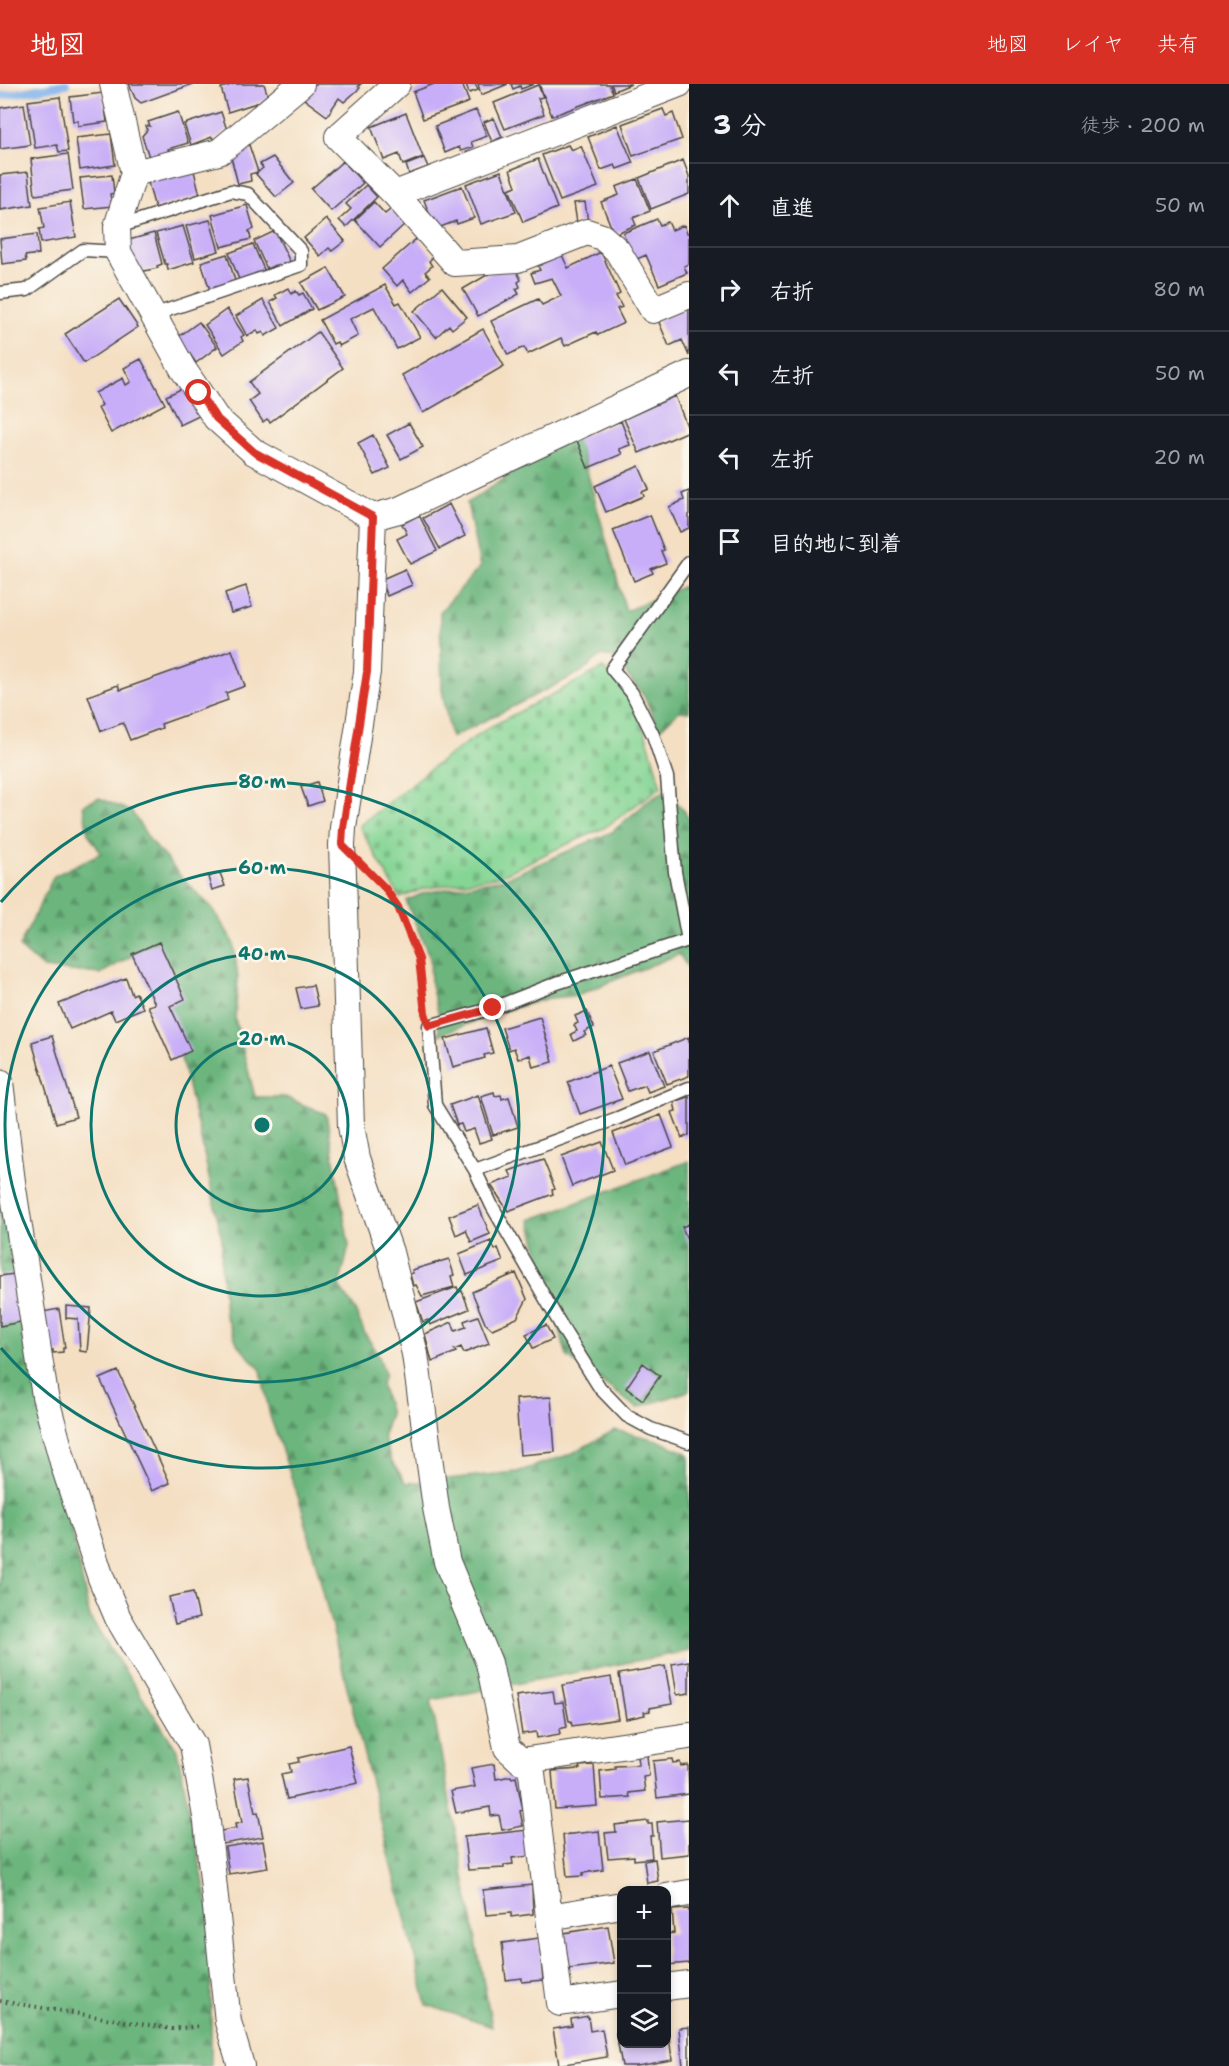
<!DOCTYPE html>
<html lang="ja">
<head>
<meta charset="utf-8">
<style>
  body { margin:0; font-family:"Shantell Sans","Klee One",sans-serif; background:#242831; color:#f1f3f6 }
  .controls { position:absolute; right:18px; bottom:18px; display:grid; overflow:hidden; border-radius:12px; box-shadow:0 3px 9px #0003 }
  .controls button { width:54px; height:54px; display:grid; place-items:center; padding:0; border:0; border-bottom:2px solid #363941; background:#171b24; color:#f1f3f6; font:30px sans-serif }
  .stop { position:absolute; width:18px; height:18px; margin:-14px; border:4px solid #d93025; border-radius:50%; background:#fff }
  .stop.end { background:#d93025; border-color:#fff; box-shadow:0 2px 6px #0008 }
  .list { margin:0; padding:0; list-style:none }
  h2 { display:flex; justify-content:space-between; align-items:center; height:78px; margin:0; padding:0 24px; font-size:26px }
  h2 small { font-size:20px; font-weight:400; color:#9ea1a6 }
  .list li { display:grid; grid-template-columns:39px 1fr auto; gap:18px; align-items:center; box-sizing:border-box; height:84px; padding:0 24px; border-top:2px solid #363941 }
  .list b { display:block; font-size:22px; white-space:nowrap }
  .list em { font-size:20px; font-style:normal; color:#9ea1a6 }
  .icon { flex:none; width:33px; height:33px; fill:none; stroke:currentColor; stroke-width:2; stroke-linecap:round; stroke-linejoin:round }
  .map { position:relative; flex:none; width:689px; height:1982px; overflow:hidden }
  header { display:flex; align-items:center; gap:36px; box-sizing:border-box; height:84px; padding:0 30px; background:#d93025; color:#fff }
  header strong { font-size:28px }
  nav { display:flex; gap:33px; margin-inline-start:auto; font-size:21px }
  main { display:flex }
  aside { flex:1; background:#171b24 }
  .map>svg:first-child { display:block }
  .forest { fill:url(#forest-firs); stroke:#4c7054; stroke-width:1.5 }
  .cemetery { fill:url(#cemetery-stones); stroke:#588060; stroke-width:1.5 }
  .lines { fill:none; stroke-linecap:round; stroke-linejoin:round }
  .stream { stroke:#81b2ec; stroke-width:8 }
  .building { fill:#c8aef8 }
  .service-casing { stroke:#494642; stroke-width:15 }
  .minor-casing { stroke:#494642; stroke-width:28 }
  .path { stroke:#494642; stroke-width:4; stroke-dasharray:1.5 4.5; stroke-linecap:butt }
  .service { stroke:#fff; stroke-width:12 }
  .minor { stroke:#fff; stroke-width:26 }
  .route { stroke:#d93025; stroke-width:8 }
  .ring { fill:none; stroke:#0f766e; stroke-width:3 }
  .centre { fill:#0f766e; stroke:#fbf7ec; stroke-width:3 }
  .ring-label { font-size:18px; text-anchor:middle; font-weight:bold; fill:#0f766e; stroke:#fbf7ec; stroke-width:5; stroke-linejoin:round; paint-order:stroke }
</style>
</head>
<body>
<header>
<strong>地図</strong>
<nav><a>地図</a><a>レイヤ</a><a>共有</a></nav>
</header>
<main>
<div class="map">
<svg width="689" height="1982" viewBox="0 0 689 1982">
  <defs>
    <pattern id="forest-firs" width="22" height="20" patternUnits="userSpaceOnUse" patternTransform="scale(1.5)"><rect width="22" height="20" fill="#6cb67e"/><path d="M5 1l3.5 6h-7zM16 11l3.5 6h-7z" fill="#599467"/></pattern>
    <pattern id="cemetery-stones" width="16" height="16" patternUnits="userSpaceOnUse" patternTransform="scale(1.5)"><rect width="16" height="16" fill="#85d594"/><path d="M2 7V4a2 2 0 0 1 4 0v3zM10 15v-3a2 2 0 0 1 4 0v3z" fill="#73b780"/></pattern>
  </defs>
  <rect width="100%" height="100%" fill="#fbf7ec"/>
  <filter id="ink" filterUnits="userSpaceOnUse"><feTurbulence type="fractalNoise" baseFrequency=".0167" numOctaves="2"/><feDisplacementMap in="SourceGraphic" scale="12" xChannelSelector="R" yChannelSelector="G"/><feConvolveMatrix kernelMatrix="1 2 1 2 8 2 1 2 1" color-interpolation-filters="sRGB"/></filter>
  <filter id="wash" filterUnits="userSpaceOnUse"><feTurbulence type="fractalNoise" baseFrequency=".008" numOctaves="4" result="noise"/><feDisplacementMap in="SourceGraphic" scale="24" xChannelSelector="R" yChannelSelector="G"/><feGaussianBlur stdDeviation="1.35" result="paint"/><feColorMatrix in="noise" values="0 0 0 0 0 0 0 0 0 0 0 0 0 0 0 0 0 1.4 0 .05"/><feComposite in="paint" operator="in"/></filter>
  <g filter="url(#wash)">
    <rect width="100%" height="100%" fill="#f4dfc3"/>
    <path class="forest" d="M576 348 626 527 689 500V628L679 627 659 646 644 612 628 592 619 576 602 571 581 588 451 654 442 606 440 528 480 483 467 419Z
      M664 707 682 724 689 735V885L679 870 575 912 549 914 497 929 439 951V931L431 902 430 874 406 817 424 809 504 795 612 748 647 718Z
      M99 714 132 728 149 755 185 797 212 824 233 857 238 894 235 935 255 1013H285L326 1030 349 1162 339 1203 353 1222 365 1250 378 1270 385 1290 381 1300 390 1330 383 1351 391 1376 406 1399 517 1388 571 1370 615 1346 657 1356 689 1370V1567L431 1616 492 1943 427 1921 302 1424 270 1332 261 1286 238 1261 225 1231 221 1180 222 1156 202 1060 176 953 133 871 100 890 43 884 19 863 54 792 101 769 88 749 83 721Z
      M689 1077V1307L637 1324 567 1272 530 1136Z
      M0 1087 7 1138 90 1534 177 1666 211 1834V1982H0Z"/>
    <path class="cemetery" d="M603 584C610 590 618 597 623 605 643 633 652 670 661 703L604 744 552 767 500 792 422 805 400 814 359 742 434 682 488 644Z"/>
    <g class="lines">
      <path class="stream" d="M0 12 66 0"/>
    </g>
    <g id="blocks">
      <path class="building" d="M129 0H193L141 19 135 14Z
        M234 0H264L269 15 228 28 221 4Z
        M314 0H361L358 2 360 4 344 18 339 14 327 32 304 15Z
        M434 0H462L469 18 423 35 413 8Z
        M466 0H475L478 6 469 9Z
        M478 0H508L481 11Z
        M511 0H534L521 5 520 2 513 5Z
        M539 0H609L613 9 552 32Z
        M611 0H631L614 7Z
        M538 1 543 13 538 14 544 30 505 45 494 19Z
        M103 9 107 38 78 42V37H73L70 13Z
        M60 13 68 67 59 68 57 61 35 64 28 17Z
        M24 20 30 61 0 65V24Z
        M663 25 666 32 673 29 682 55 633 72 622 40Z
        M476 26 487 52 471 58 473 63 461 67 459 63 445 69 435 42Z
        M178 28 188 59 168 65 169 70 150 76 142 52 147 46 146 42H150L148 38Z
        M221 28 227 46 214 56 212 53 191 61 184 40Z
        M406 29 423 73 403 81 399 70 384 76 371 43Z
        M494 34 502 53 492 58 484 38Z
        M617 41 633 79 617 85 615 81 601 86 588 53Z
        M111 50 115 81 80 86 76 54Z
        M248 58 258 88 250 90 251 97 238 100 230 69Z
        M568 61 571 66 581 62 598 103 560 117 542 71Z
        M68 70 73 106 35 111 31 75Z
        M273 73 294 99 276 113 256 90 263 84 260 80Z
        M424 74 428 83 409 90 406 81Z
        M538 75 557 124 523 138 509 105 516 102 510 86Z
        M683 76 689 92V110L651 125 639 94Z
        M343 77 363 99 331 127 311 105Z
        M193 83 200 111 155 124 147 95Z
        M501 87 516 128 481 140 466 100Z
        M28 88 32 121 0 126V91Z
        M112 91 114 109 110 110 112 122 84 125 80 94Z
        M637 95 650 127 633 134 636 141 614 150 601 118 619 111 616 103Z
        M366 101 377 113 346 143 339 136 351 125 346 120Z
        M462 102 474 134 457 140 456 137 438 144 435 135 432 137 424 116Z
        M70 118 76 153 41 159 39 145 44 144 40 123Z
        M374 118 385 130 391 125 405 140 380 163 355 136Z
        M585 118 588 138 577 139 574 119Z
        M247 121 254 145 249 147 251 155 221 163 212 131Z
        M326 135 345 157 332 167 329 164 320 172 304 154Z
        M657 135 660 141 668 138 672 146 684 141 687 149H689V180L684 182 687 189 659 201 646 171 635 176 623 149Z
        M210 136 219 167 195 174 186 142Z
        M183 142 194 178 168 186 167 180H165L156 149Z
        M275 147 290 178 277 185 275 181 267 185 254 157Z
        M154 149 162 180 157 182 158 184 135 189 129 156Z
        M37 150 39 170 25 172 26 177 2 180 0 155Z
        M417 154 433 173 429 177 432 182 425 188 430 193 412 208 403 196 397 202 382 185Z
        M253 160 265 188 241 201 229 169Z
        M601 168 620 210 616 212 622 223 617 225 624 239 598 251 596 248 565 262 561 254 528 270 524 263 508 271 491 237 538 215 542 221 561 212 552 194 535 199 531 189 540 186 538 182 562 171 568 184Z
        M227 170 236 200 210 206 201 178Z
        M328 184 345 213 317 226 301 199Z
        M516 186 521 196 518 198 520 203 516 205 519 210 478 232 463 205 492 188Z
        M385 201 396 220 400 218 420 253 397 265 374 223 350 235 358 252 339 262 337 258 333 260 320 236Z
        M442 203 467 233 452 245 449 241 436 253 414 227Z
        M288 204 291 210 296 207 299 211 303 209 312 225 283 242 270 218 277 214 275 211Z
        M119 215 138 243 84 279 65 250Z
        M263 216 279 244 265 252 263 248 259 250 257 246 247 252 236 232Z
        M689 223V272L682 256 669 262 658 236Z
        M227 225 244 251 241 253 243 257 224 270 205 241Z
        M199 238 217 263 196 279 178 253Z
        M483 245 504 282 423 329 402 291Z
        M318 248 343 284 270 338 267 335 263 338 249 317 258 310 249 298Z
        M141 275 165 320 111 349 98 324 102 321 95 309 123 294 126 301 131 298 124 284Z
        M185 303 199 332 180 341 166 312Z
        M675 312 689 347 639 369 624 335Z
        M621 337 630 361 619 365 622 370 588 384 576 354Z
        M409 339 423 363 401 375 387 351Z
        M373 351 390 384 375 391 358 359Z
        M639 382 649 405 642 408 644 412 606 428 595 402Z
        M689 407V444L680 448 669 423 684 416 682 410Z
        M449 420 465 452 440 465 423 434Z
        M419 431 437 467 410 480 397 455 407 450 402 440Z
        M650 431 664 466 661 467 666 479 651 485 653 489 634 497 613 446Z
        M405 485 412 501 387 512 380 496Z
        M246 502 252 523 231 529 225 509Z
        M232 566 245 602 226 609 228 616 161 640 162 644 130 656 123 639 101 647 88 612 118 601 120 606Z
        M317 698 323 717 308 722 301 703Z
        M220 789 225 802 212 806 208 793Z
        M159 858 185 915 170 922 191 967 172 976 148 922 155 920 132 870Z
        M126 894 132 911 136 909 143 924 115 936 111 927 70 945 59 920Z
        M313 901 318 922 301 925 296 904Z
        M587 927 594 943 584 948 586 951 574 957 571 950 577 947 574 941 578 939 575 932Z
        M540 933 553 978 533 983 530 971 518 975 514 964 509 966 502 944Z
        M486 944 493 969 484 971 485 974 453 983 445 955Z
        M52 952 76 1033 56 1039 32 958Z
        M689 953V992L667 1000 654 967Z
        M650 967 664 1002 648 1008 645 1001 628 1007 617 979Z
        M609 982 622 1015 580 1030 568 998Z
        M494 1008 495 1012 501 1011 502 1015 509 1013 518 1043 493 1051 481 1012Z
        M478 1011 492 1055 479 1059 474 1045 464 1048 461 1040 457 1041 450 1021Z
        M689 1013V1051L682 1054 672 1028 676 1027 674 1018Z
        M661 1031 673 1063 625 1081 613 1049Z
        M602 1058 613 1086 572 1102 561 1073Z
        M543 1075 555 1105 552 1106 553 1110 508 1127 491 1101 512 1093 509 1087Z
        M478 1121 490 1150 471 1158 466 1146 456 1151 449 1132Z
        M689 1140V1160L682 1143Z
        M491 1157 495 1166 498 1164 503 1177 467 1191 459 1170Z
        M449 1175 454 1191 451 1192 454 1203 422 1212 416 1201 413 1202 410 1190 413 1189 412 1186Z
        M516 1189 527 1215 517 1234 492 1245 485 1239 472 1208Z
        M14 1190 21 1238 0 1242V1192Z
        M457 1203 459 1208 462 1207 469 1225 430 1241 428 1236 423 1238 416 1218Z
        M66 1222 91 1224 87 1268 80 1267 78 1235 66 1234Z
        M59 1225 65 1264H63V1268L53 1269V1266L48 1267 42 1228Z
        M478 1232 489 1259 464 1269 461 1263 454 1266 456 1268 432 1278 425 1250 452 1238 455 1247 466 1243 464 1237Z
        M546 1241 553 1255 533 1264 526 1250Z
        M643 1279 660 1292 643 1316 626 1304Z
        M118 1287 170 1399 152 1407 100 1295Z
        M551 1313 555 1368 520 1371 516 1315Z
        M193 1508 199 1534 175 1540 169 1513Z
        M689 1577V1609L677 1611 672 1580Z
        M665 1582 672 1620 650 1624V1627L644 1628 645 1631 626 1635 619 1590Z
        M611 1593 618 1635 572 1642 571 1637H569L562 1601Z
        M553 1607 555 1619 563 1618 567 1643 559 1645 560 1650 537 1654 536 1648 522 1650 516 1612Z
        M349 1662 358 1699 287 1715 281 1690 291 1688 289 1680 299 1678 298 1674Z
        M647 1671 649 1692 643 1693 645 1707 629 1709 630 1713 602 1715 600 1687 615 1685V1682L639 1681 638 1672Z
        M672 1675 673 1679 680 1678 681 1682 688 1681 689 1710 657 1714 653 1677Z
        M494 1680 496 1695 511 1692 512 1694 516 1693 523 1726 520 1727 523 1742 502 1746 499 1731 491 1732 490 1723 456 1729 451 1707 475 1703 471 1684Z
        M594 1681 597 1722 555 1725 552 1687 580 1685 579 1682Z
        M248 1693 255 1729 258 1728 263 1753 223 1760 221 1747 236 1744 235 1740 242 1739 234 1695Z
        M689 1735V1770L660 1773 657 1738Z
        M648 1737V1740H652L653 1752H650L652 1774 634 1776V1772L608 1774 605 1749 616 1748 615 1741Z
        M528 1746 531 1772 512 1774 513 1780 504 1781V1784L468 1786 464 1753Z
        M599 1747 603 1786 583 1789V1792L567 1793 563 1751Z
        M263 1757 268 1784 229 1790 225 1763Z
        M655 1775 658 1797 647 1799 644 1777Z
        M532 1801 533 1830 511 1833V1829L486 1831 483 1806Z
        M689 1825V1879L666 1881V1850L674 1849 672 1826Z
        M608 1842 614 1879 569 1885 564 1849Z
        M539 1854 543 1896 522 1898V1894L506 1896 502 1859Z
        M588 1932 590 1947 602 1945 607 1973 559 1981 553 1945 572 1942 571 1935Z
        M689 1943V1982H683L679 1944Z
        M622 1948V1960H666V1952H669L672 1976 637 1982H622L616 1949Z"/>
    </g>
  </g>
  <g filter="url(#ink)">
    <use href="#blocks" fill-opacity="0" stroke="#494642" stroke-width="1.5"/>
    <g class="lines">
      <defs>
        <path id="service" d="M118 143 231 107 248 110 301 167V181L153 231
          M0 209 27 206 83 166 118 168
          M689 478 612 585 632 609 653 651 667 693 675 788 688 856 557 899 493 924 429 942 435 1021 475 1086 492 1122 566 1250 600 1304 627 1332 651 1345 689 1358
          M475 1086 618 1034 689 1004"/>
        <path id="minor" d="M113 0 134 89 117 143 118 168 183 285 216 334 254 368 373 433 399 426 689 290
          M397 0 338 53 395 110 455 179 518 175 587 148 602 153 617 166 653 226 689 211
          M134 89 219 68 301 0
          M395 110 679 0
          M373 433 367 588 343 744 342 761 351 1042 357 1074 390 1168 415 1270 436 1424 447 1478 489 1579 507 1664 521 1677 689 1652
          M0 998 12 1098 45 1312 64 1382 101 1494 118 1534 193 1661 207 1738 228 1938 241 1982
          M528 1677 532 1689 549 1833 622 1821
          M666 1813 689 1809
          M549 1833 560 1919 622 1910
          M666 1903 689 1900"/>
      </defs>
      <use href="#service" class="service-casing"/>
      <use href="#minor" class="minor-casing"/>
      <path class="path" d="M370 789C393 813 411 844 419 876 423 891 421 908 424 923
        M0 1917 172 1945 201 1942"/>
      <use href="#service" class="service"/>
      <use href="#minor" class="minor"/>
    </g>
  </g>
  <g class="lines" filter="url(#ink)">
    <path class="route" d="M199 309 216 334 254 368 373 433 367 588 343 744 342 761 385 804 398 823 419 875 425 929 429 942 493 924"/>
  </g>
  <g class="ring">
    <circle cx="262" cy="1041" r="86"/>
    <circle cx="262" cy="1041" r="171"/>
    <circle cx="262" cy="1041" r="257"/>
    <path d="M1 818A343 343 0 1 1 1 1264"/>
  </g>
  <circle cx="262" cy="1041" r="9" class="centre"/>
  <g class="ring-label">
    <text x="262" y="704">80 m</text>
    <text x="262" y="790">60 m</text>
    <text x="262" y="876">40 m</text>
    <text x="262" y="961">20 m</text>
  </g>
</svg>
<div class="controls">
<button>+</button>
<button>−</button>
<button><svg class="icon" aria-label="layers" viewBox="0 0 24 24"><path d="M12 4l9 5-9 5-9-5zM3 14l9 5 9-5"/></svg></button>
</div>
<div class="stop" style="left:199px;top:309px"></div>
<div class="stop end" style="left:493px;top:924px"></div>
</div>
<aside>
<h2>3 分<small>徒歩 · 200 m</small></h2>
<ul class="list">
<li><svg class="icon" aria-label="ahead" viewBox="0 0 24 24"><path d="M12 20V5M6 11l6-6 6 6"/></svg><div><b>直進</b></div><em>50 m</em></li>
<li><svg class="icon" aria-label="right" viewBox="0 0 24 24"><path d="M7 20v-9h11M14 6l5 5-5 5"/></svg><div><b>右折</b></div><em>80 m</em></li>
<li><svg class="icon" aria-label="left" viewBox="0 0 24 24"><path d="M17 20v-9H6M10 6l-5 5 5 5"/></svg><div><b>左折</b></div><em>50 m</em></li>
<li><svg class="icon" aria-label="left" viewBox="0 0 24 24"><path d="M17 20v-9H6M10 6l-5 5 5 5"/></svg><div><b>左折</b></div><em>20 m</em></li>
<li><svg class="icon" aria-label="arrive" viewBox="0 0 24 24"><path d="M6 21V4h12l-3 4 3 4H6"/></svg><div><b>目的地に到着</b></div></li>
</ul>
</aside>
</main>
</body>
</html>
